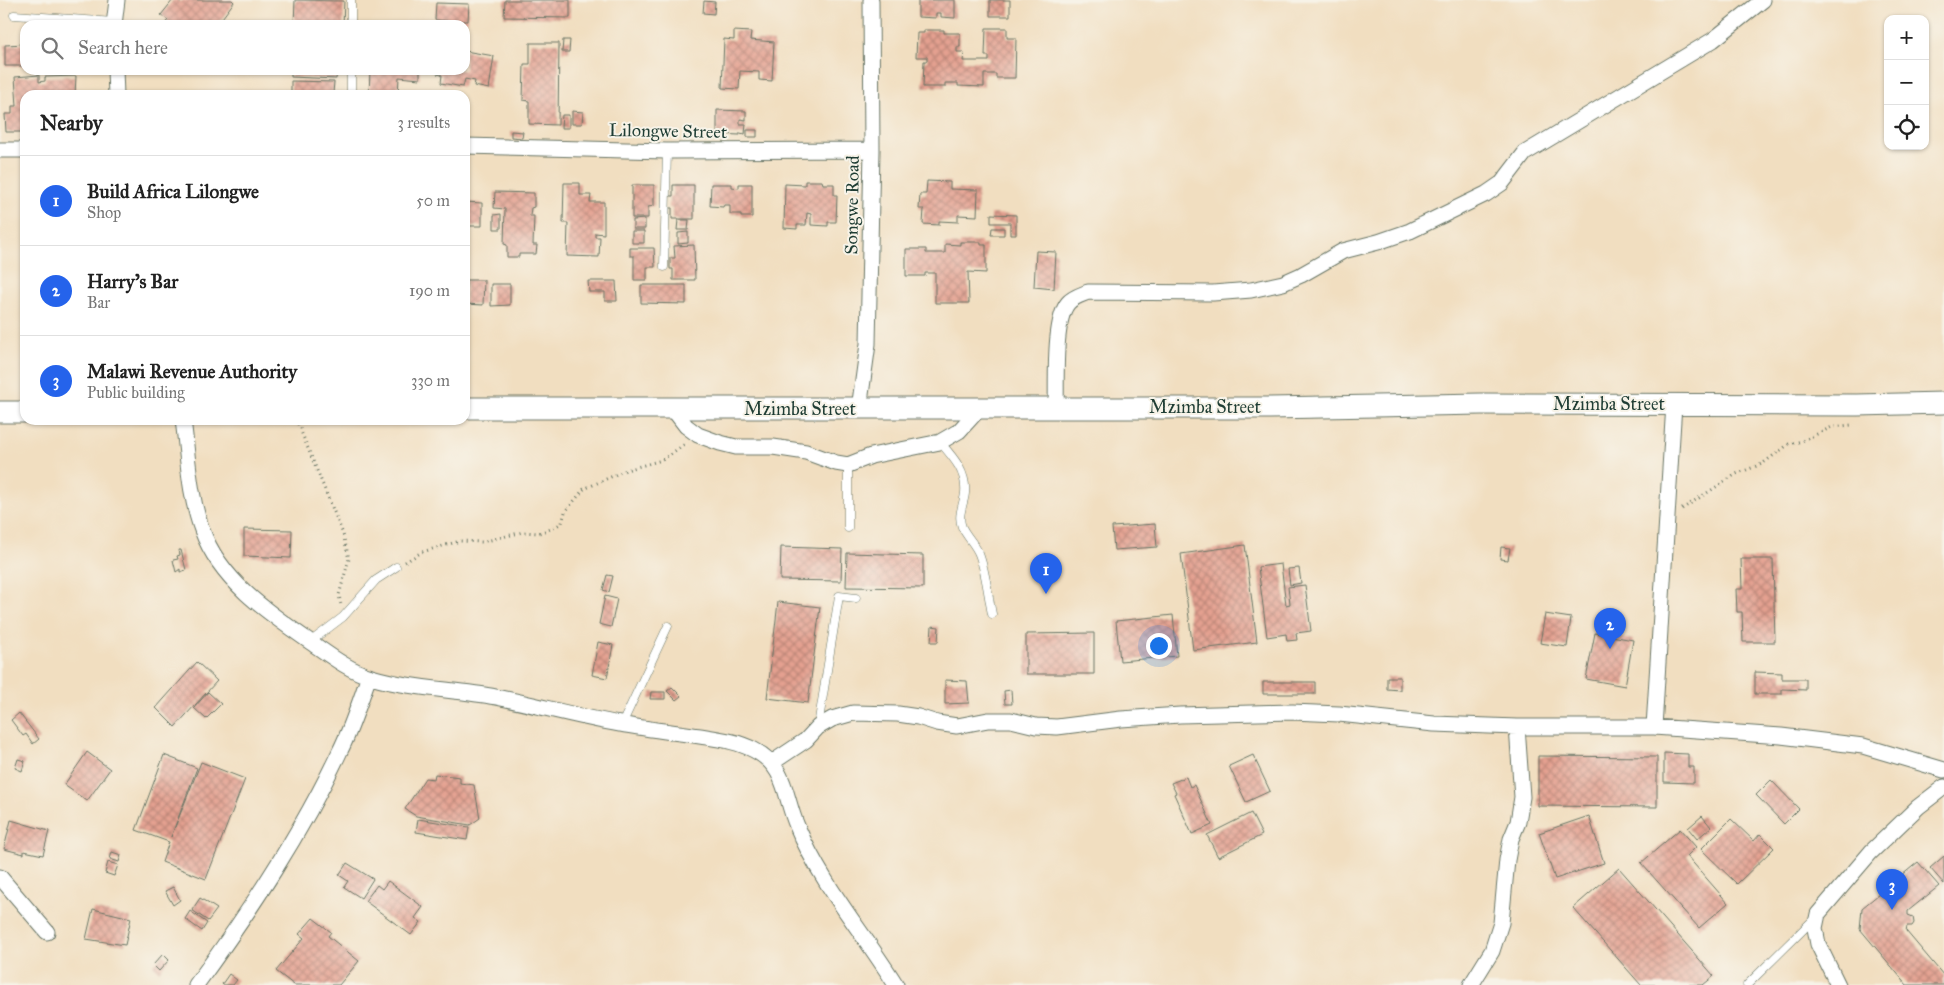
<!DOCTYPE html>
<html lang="en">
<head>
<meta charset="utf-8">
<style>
  body { margin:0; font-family:"IM FELL Great Primer",serif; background:#f2f2f2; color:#222 }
  .controls { position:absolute; right:15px; top:15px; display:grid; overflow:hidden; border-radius:10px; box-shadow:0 1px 4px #0004 }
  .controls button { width:45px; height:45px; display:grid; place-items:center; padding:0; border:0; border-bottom:1px solid #e0e0e0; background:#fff; color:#222; font:25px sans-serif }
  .you { position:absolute; left:1158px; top:645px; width:18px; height:18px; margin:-12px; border:4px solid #fff; border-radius:50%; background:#1a73e8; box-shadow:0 0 0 8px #1a73e833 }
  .badge { display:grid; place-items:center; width:32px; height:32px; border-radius:50%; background:#2563eb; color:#fff; font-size:16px; font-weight:700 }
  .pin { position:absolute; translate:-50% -41px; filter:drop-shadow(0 1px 2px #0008) }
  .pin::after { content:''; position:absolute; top:26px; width:18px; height:15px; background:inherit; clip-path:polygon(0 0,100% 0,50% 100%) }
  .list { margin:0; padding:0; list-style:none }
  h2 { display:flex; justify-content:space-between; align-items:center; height:65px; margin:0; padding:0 20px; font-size:21px }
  h2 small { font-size:16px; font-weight:400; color:#767676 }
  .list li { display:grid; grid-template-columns:32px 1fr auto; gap:15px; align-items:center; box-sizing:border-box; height:90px; padding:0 20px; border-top:1px solid #e0e0e0 }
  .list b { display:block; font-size:19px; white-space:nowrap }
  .list p { margin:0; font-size:16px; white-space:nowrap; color:#767676 }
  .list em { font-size:16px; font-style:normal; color:#767676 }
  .icon { flex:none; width:28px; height:28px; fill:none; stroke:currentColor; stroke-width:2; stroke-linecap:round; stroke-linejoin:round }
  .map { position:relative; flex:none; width:1944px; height:985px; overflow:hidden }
  .search { position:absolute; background:#fff; box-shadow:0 1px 4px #0004; left:20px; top:20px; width:450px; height:55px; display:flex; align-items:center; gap:12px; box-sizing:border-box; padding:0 18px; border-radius:15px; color:#767676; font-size:19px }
  .panel { position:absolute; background:#fff; box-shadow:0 1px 4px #0004; left:20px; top:90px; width:450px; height:335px; border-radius:15px }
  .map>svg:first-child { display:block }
  .building { fill:url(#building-cross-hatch) }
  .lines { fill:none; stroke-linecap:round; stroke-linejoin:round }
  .service-casing { stroke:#687565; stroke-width:9 }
  .minor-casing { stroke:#687565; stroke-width:17 }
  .secondary-casing { stroke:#687565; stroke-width:23 }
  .path { stroke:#687565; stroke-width:3; stroke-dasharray:1 4; stroke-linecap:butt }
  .service { stroke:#fff; stroke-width:8 }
  .minor { stroke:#fff; stroke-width:15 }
  .secondary { stroke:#fff; stroke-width:21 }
  .labels { text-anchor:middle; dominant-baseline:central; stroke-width:4; stroke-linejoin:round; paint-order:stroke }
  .street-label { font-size:18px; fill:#1f3d34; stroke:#f7f3e8 }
</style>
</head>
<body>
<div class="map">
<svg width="1944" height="985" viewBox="0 0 1944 985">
  <defs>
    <pattern id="building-cross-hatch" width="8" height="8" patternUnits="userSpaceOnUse" patternTransform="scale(1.25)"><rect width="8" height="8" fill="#e4a090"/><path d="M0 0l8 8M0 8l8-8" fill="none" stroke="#b88476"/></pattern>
  </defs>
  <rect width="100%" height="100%" fill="#f7f3e8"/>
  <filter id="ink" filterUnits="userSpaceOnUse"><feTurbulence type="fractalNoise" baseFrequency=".02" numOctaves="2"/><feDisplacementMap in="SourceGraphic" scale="10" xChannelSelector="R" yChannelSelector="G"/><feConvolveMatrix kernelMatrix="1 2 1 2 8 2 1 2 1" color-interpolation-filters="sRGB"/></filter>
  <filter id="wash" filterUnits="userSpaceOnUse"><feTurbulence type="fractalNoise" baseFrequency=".0096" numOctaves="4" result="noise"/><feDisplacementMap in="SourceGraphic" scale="20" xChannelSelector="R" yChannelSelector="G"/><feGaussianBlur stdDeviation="1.12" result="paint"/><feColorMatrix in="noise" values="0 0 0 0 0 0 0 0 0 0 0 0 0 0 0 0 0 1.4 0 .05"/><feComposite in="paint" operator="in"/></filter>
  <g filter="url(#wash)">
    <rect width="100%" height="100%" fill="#f1dec0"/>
    <g id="blocks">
      <path class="building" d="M173 0H178L181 2 183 0H232L234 2 217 25H164L168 20 161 15Z
        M295 0 344 1 343 25 294 24Z
        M505 0H570V18L504 17Z
        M918 0H955V18L941 17V13H936V18L918 17Z
        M990 0H1010V16H990Z
        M704 1 715 2 714 14 703 13Z
        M436 3 469 4 468 21H455V25H447V21L435 20Z
        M986 28H1007V38H1016L1015 78H996V74H984V87L958 86V83H945V87H923L924 61H927V57H916L917 33H924V30H944V33H960V47H957V52H964L963 61H989V56H985Z
        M734 31 751 32 750 40 774 42 772 81 759 80V72L740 71 739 89 722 88 724 39 734 40Z
        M563 40H570L569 52H562Z
        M530 43H559L558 125 529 124V101L523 100 524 64H530Z
        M25 44V66H5V45Z
        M465 51 494 56 489 89 474 86 475 81 465 79 463 87 441 83 442 75 437 74 438 70H465Z
        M291 70H337L336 79 291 77Z
        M370 70H420V79L399 77 398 95H369Z
        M39 75V82L45 81V77L76 76 75 95H25V132H6L5 114H12V106H17L15 77Z
        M291 81 334 82 333 93H339L338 95H291Z
        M717 110 746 111V120L740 119V124H746L745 134 740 133V135L717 134Z
        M572 111 583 112 582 124H572Z
        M562 115H569V128H561Z
        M747 130H757V137H747Z
        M511 131 523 132 522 138 511 137Z
        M805 181H822L823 184H834V195H837L836 222H828V226L811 225V214L807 213 806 225H797V229L784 228 785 184 805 185Z
        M927 181 950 182V189L978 190 977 216 958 215V222L939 221V225L923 224 924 209H919L920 194H926Z
        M564 183H580V195H591L590 202H604V234L595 233V237H600L599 257 567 256 568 223H563Z
        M711 184H732V187L739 188V184H752V217H741V214H730V205H724L723 207 710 206Z
        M632 185H654V206L648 207V218H632Z
        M673 185H694V219H672V208H669V196H673Z
        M495 192 534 193V207L531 208 530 216H534L533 245H537L536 254H519V257H507V245L504 244 505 209 494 208Z
        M465 202 482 203V226H467L465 228Z
        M501 214V229H494V215Z
        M991 214 1016 215V235H1010V223H991Z
        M645 219V229H633V220Z
        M678 220H689L688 230H677Z
        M992 228H1004V235H991Z
        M632 231H644V243H632Z
        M688 232V243L678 244V233Z
        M960 242H981V245H986V273L968 272 969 303H935V273H925V276H906V249H926V253H945V244L960 245Z
        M694 245 695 280H673V269H670V258H675L674 246Z
        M630 248H654L655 267H647V280H634V256H630Z
        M1036 251 1056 252 1054 289 1034 287Z
        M466 280H484L483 305 465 304Z
        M588 281H616L617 301H605V292H589Z
        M491 284H510V305L491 306Z
        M641 285H686V304L641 303Z
        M1155 524 1157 547 1114 550 1112 527Z
        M244 529 292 530 291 558 244 556Z
        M1245 545 1257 642 1193 650 1181 554Z
        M781 547 842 549 841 581 780 580Z
        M1501 547 1510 548 1508 560 1500 559Z
        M179 550H181L186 570 180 572V569L176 572 173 560 178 559 177 556 180 555Z
        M847 553 923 555V588L846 587Z
        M1741 559H1773L1775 642H1743L1742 612H1737L1736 589H1742Z
        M1281 564 1286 605 1290 604 1288 587 1305 585 1311 631 1296 633 1297 640 1287 641 1286 634 1267 637 1258 567Z
        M1299 568 1301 583 1290 585 1288 569Z
        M607 575 613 576 609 592 603 590Z
        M605 596 617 599 611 627 599 624Z
        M778 602 820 607 808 703 767 698Z
        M1545 614 1571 618 1567 647 1540 643Z
        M1173 615 1177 656 1120 661 1116 621Z
        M932 626 939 627 938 642H931Z
        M1094 633V674H1026V634Z
        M1595 633 1633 640 1625 686 1586 679Z
        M598 642 613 645 607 678 592 675Z
        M197 662 217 681 175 727 156 708Z
        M1755 672 1782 673V679H1806V690L1782 689V694H1755Z
        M1387 677H1400V690L1387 689Z
        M945 680 967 681 969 703 945 704Z
        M1263 682H1315V694H1263Z
        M672 687 681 696 676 700 667 691Z
        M1011 690 1012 704H1005L1004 691Z
        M208 692 221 704 206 719 194 708Z
        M651 692H665V699H650Z
        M19 713 39 739 33 744 26 734 23 736 11 720Z
        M87 752 110 769 87 801 64 785Z
        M1664 753 1688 754V767H1694V783L1664 782Z
        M164 755 197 768 171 837 201 762 245 779 206 879 162 862 169 842 136 830Z
        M1253 755 1270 791 1246 802 1229 766Z
        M1538 756 1657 757V807L1538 806Z
        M18 759 25 761 22 771 15 768Z
        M435 774 460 777V783L474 785 480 818 470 825 416 816 405 809 425 778 434 779Z
        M1186 777 1190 787 1194 785 1212 825 1192 834 1174 794 1176 793 1171 783Z
        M1771 780 1799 809 1784 824 1756 795Z
        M1251 813 1262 835 1218 857 1207 835Z
        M1589 816 1604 863 1555 879 1539 833Z
        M1702 816 1711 827 1697 839 1688 828Z
        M418 819 469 827 467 840 416 832Z
        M1731 819 1754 841 1760 834 1774 848 1737 884 1701 849Z
        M11 820 49 831 43 855 24 851V854L4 849Z
        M1680 829 1696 847 1687 856 1728 903 1699 928 1641 863Z
        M112 852 121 855 119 862 110 859Z
        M1944 856V884L1930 868Z
        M108 862 118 865 114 876 105 873Z
        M1918 862 1939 886 1908 911V915L1913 917 1914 923 1912 926H1907L1906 931 1944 976V985H1907L1860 929 1862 908Z
        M347 863 373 879 361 898 344 887 348 881 339 875Z
        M1619 868 1714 976 1703 985H1641L1573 908Z
        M388 881 423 907 415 918 421 922 411 935 365 901 377 885 382 889Z
        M173 887 180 900 173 905 165 891Z
        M200 898 217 909 208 921 192 910Z
        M93 909 131 918 125 945 86 939Z
        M190 911 207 923 202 931 185 919Z
        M313 918 331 932 328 936 359 961 339 985H294L276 971 304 938 299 934Z
        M163 954 169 960 159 971 153 965Z
        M229 974 237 980 233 985H223L222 984Z"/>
    </g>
  </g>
  <g filter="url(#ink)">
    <use href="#blocks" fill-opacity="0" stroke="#687565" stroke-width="1"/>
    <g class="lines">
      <defs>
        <path id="service" d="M351 0V25
          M14 15 114 22
          M351 70V95
          M664 267 667 151
          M940 442C953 457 967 472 965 493 964 504 957 515 962 527 966 536 975 544 979 554 986 572 988 595 992 614
          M848 528V465
          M310 642 343 617 376 580 396 567
          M622 724 668 626
          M818 726 839 596 856 598
          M1747 985 1815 918"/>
        <path id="minor" d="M114 25 117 0
          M115 70 116 95
          M465 146 667 151 872 150
          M0 150H25
          M1056 407C1057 383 1053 321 1068 303 1073 297 1081 295 1088 292L1213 293 1251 290 1283 283 1301 275 1343 251 1378 242 1410 231 1486 194 1502 183 1525 153 1713 40 1763 0
          M673 409 686 426 698 435 720 443 736 447H773L806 452 836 463 848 465 871 456 940 442 959 431 980 408
          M859 409 868 344 872 150 871 0
          M183 420C188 456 189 495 202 530 220 580 267 612 309 641 328 654 348 670 371 677 411 689 455 689 496 697 537 705 578 717 620 724 646 729 673 732 700 736 718 739 737 741 754 750 787 767 784 796 797 826 821 884 863 932 896 985
          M1654 727 1674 404
          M773 762 806 740 818 727 832 719 853 713 898 714 918 717 937 723 957 726 988 720H1011L1036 726 1057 727 1121 719 1180 715 1292 712 1339 714 1434 724 1517 727H1654L1781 736 1863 746 1944 770
          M0 877 47 932
          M196 985C250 911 301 834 340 751 352 727 360 701 369 676
          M1471 985 1492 951 1501 923 1507 860 1511 839 1518 822 1522 797 1517 727
          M1838 985 1818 944 1815 928 1818 914 1871 852 1918 807 1944 787"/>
        <path id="secondary" d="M465 408H1270L1481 404 1857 405 1944 403
          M0 412H25"/>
      </defs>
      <use href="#service" class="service-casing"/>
      <use href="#minor" class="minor-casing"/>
      <use href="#secondary" class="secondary-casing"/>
      <path class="path" d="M298 424 343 534 349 559 339 595 341 605
        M1682 509 1736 474 1762 464 1789 444 1802 441 1832 427 1851 425
        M405 562 422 552 460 541 482 542 523 532 539 533 551 529 562 523 565 512 584 489 626 470 662 460 685 444"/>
      <use href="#service" class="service"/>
      <use href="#minor" class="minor"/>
      <use href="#secondary" class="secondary"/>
    </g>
  </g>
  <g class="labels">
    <g class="street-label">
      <text transform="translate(668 131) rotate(1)">Lilongwe Street</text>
      <text transform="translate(852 205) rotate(-89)">Songwe Road</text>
      <text x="1609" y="404">Mzimba Street</text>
      <text x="1205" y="407">Mzimba Street</text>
      <text x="800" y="409">Mzimba Street</text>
    </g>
  </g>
</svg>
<div class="controls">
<button>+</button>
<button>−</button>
<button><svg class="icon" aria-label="locate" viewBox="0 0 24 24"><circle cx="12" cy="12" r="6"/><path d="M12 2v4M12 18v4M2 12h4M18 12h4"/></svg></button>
</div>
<div class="you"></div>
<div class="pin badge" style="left:1046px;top:594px">1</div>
<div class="pin badge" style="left:1610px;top:649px">2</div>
<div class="pin badge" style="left:1892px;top:910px">3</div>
<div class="search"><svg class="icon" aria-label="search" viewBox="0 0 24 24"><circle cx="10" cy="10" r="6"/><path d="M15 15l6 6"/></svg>Search here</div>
<section class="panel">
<h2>Nearby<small>3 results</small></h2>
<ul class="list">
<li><span class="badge">1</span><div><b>Build Africa Lilongwe</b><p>Shop</p></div><em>50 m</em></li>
<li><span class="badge">2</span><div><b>Harry's Bar</b><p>Bar</p></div><em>190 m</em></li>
<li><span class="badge">3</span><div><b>Malawi Revenue Authority</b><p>Public building</p></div><em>330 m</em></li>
</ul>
</section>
</div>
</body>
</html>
